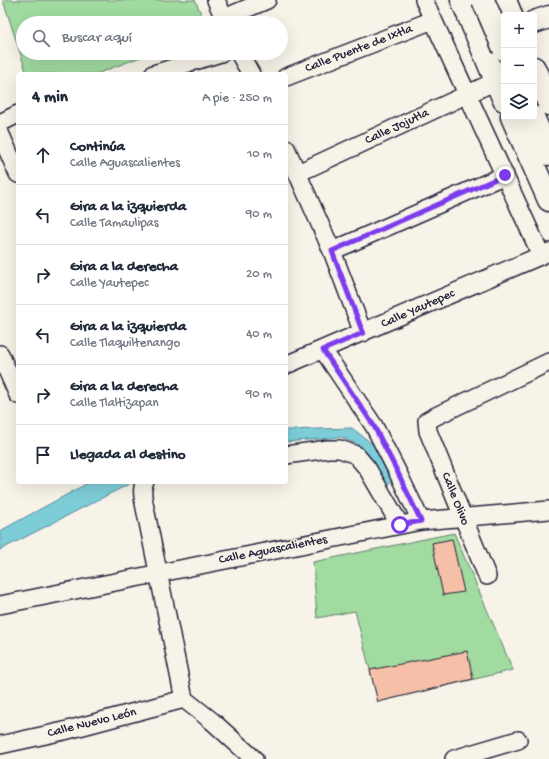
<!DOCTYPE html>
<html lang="es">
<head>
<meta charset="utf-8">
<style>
  body { margin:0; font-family:"Gochi Hand",sans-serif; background:#f6f6f7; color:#1f2937 }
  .controls { position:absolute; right:12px; top:12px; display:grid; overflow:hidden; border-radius:4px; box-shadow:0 4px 16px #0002 }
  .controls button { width:36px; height:36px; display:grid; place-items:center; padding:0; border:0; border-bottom:1px solid #e0e1e3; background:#fff; color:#1f2937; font:20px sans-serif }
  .stop { position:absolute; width:12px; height:12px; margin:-9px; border:3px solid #7c3aed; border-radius:50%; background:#fff }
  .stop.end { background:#7c3aed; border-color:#fff; box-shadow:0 1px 4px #0008 }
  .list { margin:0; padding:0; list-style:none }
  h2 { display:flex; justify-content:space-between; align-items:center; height:52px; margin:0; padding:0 16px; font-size:17px }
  h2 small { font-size:13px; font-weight:400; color:#747a83 }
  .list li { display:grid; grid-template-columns:26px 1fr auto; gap:12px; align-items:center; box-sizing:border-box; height:60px; padding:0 16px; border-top:1px solid #e0e1e3 }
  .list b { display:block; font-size:15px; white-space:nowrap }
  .list p { margin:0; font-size:13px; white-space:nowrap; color:#747a83 }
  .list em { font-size:13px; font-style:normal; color:#747a83 }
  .icon { flex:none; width:22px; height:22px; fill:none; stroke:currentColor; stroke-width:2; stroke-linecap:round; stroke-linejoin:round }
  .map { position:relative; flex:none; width:549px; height:759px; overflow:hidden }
  .search { position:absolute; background:#fff; box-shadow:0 4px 16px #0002; left:16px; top:16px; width:272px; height:44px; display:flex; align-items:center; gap:10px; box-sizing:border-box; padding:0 14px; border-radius:22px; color:#747a83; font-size:15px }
  .panel { position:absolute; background:#fff; box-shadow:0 4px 16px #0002; left:16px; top:72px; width:272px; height:412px; border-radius:4px }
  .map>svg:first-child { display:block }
  .green { fill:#a1dba0; stroke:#627e6e }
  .water { fill:#7dcdd8; stroke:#598999 }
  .building { fill:#f5bfa8; stroke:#22223b }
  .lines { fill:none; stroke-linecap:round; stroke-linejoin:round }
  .minor-casing { stroke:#22223b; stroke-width:20 }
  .secondary-casing { stroke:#22223b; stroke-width:25 }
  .minor { stroke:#f7f3e8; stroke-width:17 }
  .secondary { stroke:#f7f3e8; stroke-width:22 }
  .secondary-bridge-casing { stroke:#22223b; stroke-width:25; stroke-linecap:butt }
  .secondary-bridge { stroke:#f7f3e8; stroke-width:22 }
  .route { stroke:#7c3aed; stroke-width:5 }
  .labels { text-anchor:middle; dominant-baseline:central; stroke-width:3; stroke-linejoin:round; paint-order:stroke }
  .street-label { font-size:13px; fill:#22223b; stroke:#f7f3e8 }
</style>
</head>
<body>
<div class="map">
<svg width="549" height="759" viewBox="0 0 549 759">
  <rect width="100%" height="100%" fill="#f7f3e8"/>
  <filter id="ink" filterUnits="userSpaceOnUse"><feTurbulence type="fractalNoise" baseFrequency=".025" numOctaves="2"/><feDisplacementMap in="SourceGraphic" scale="8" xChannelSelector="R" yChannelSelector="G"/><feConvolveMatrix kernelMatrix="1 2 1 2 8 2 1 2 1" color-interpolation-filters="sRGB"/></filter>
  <g filter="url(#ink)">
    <path class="green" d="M3 0H195L205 23H23V53H151L96 74H27Z
      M454 533 513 670 378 702 355 611 317 618 313 562Z"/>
    <path class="water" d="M352 428 375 446 393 480 384 487 361 446 341 437 286 442V430Z
      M90 482H133L0 550V531Z"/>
    <path class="building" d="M452 539 464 592 443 595 432 543Z
      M467 651 473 679 378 702 370 670Z"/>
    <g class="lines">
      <defs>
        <path id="minor" d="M216 0 226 23
          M424 0 541 255
          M224 18 267 0
          M239 53 251 74
          M153 74 221 53
          M286 77 433 20
          M0 123 18 114
          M0 133 18 174
          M286 148 332 251 363 333
          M298 173 496 81
          M332 251 505 175
          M323 350 374 426 398 473 421 521
          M0 354 18 395
          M286 365 549 252
          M286 455 328 449H340L356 455 367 468 400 525
          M145 482C141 489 143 496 144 503L184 699
          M487 576 428 431 427 421 434 417 549 362
          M0 605 421 521 549 510
          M184 699 212 721 254 759
          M0 745 64 731 184 699
          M454 759 518 740"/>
        <path id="secondary" d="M462 0 504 100
          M505 0 511 15
          M534 22 549 17
          M534 68 549 104
          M512 117 549 200
          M533 117 549 154"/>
      </defs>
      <use href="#minor" class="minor-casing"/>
      <use href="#secondary" class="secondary-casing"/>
      <use href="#minor" class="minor"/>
      <use href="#secondary" class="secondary"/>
      <defs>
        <path id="secondary-bridge" d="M483 0 504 49"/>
      </defs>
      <use href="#secondary-bridge" class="secondary-bridge-casing"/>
      <use href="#secondary-bridge" class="secondary-bridge"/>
    </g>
  </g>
  <g class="lines" filter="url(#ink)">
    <path class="route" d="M400 525 421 521 398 473 374 426 323 350 363 333 332 251 505 175"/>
  </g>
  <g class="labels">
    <g class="street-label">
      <text transform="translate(359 49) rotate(-21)">Calle Puente de Ixtla</text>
      <text transform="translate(397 127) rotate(-25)">Calle Jojutla</text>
      <text transform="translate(418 309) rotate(-24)">Calle Yautepec</text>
      <text transform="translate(455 499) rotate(68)">Calle Olivo</text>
      <text transform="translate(273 550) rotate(-11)">Calle Aguascalientes</text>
      <text transform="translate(92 723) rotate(-14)">Calle Nuevo León</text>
    </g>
  </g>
</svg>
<div class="controls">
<button>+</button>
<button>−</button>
<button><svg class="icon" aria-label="layers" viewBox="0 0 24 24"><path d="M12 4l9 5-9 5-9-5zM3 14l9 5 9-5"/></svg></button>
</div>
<div class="stop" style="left:400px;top:525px"></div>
<div class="stop end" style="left:505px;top:175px"></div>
<div class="search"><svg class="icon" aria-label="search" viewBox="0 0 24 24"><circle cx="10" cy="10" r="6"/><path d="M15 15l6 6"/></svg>Buscar aquí</div>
<section class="panel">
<h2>4 min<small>A pie · 250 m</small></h2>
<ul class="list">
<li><svg class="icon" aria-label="ahead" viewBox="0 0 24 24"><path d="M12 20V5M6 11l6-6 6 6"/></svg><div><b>Continúa</b><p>Calle Aguascalientes</p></div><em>10 m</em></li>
<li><svg class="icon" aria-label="left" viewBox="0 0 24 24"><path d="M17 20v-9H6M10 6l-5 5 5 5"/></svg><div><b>Gira a la izquierda</b><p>Calle Tamaulipas</p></div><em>90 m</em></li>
<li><svg class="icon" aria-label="right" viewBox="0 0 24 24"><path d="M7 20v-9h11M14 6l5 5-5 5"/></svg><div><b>Gira a la derecha</b><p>Calle Yautepec</p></div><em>20 m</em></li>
<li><svg class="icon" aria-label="left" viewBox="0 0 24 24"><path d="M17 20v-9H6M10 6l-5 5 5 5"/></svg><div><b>Gira a la izquierda</b><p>Calle Tlaquiltenango</p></div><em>40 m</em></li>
<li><svg class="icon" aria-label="right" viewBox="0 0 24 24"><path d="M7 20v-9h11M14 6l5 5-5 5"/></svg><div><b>Gira a la derecha</b><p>Calle Tlaltizapan</p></div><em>90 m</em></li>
<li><svg class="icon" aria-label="arrive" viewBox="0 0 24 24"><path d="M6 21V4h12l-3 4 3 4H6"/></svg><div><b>Llegada al destino</b></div></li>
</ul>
</section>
</div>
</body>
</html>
